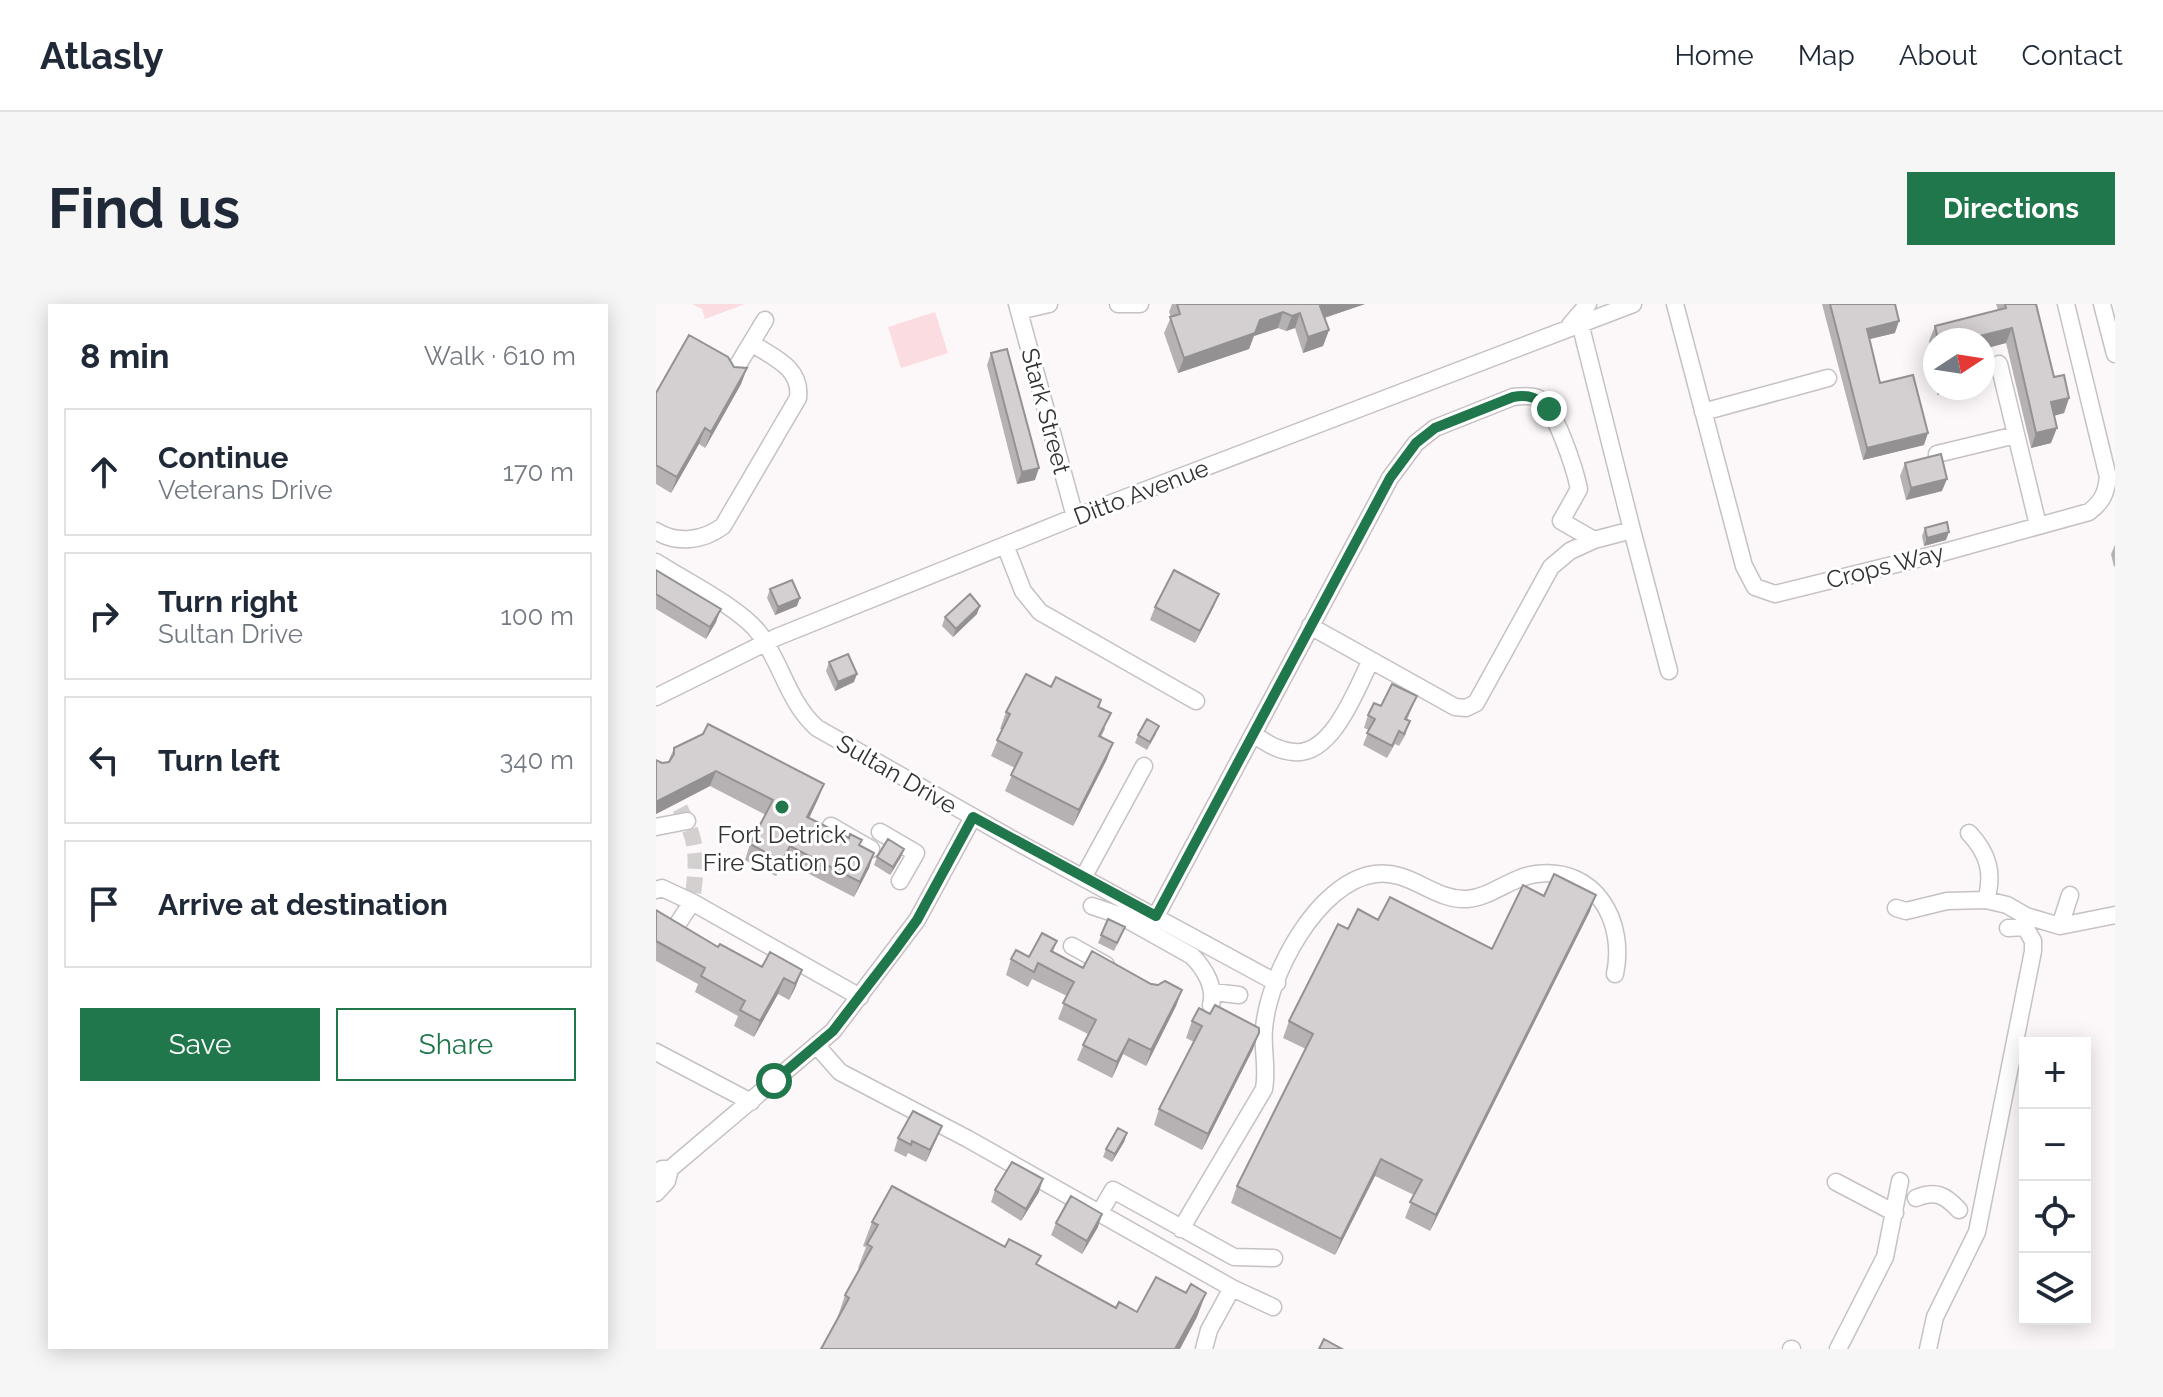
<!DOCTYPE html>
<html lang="en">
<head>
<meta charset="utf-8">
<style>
  body { margin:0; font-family:Raleway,sans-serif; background:#f6f6f7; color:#1f2937 }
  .controls { position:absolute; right:24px; bottom:24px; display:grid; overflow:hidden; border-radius:0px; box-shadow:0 4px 20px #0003 }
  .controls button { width:72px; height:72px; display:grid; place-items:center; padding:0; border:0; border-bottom:2px solid #e0e1e3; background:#fff; color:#1f2937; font:40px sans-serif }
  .compass { position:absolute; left:1267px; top:24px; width:72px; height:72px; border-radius:50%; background:#fff; box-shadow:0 4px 20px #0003; rotate:78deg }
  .stop { position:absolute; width:24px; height:24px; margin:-18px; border:6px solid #20774b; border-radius:50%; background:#fff }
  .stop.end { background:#20774b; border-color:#fff; box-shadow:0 2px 8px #0008 }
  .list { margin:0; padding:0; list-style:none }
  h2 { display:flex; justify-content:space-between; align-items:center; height:104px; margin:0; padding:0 32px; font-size:34px }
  h2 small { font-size:26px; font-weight:400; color:#747a83 }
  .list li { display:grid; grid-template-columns:52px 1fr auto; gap:24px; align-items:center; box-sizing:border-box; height:128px; margin:0 16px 16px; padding:0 16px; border:2px solid #e0e1e3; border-radius:0px }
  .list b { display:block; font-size:30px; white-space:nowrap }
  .list p { margin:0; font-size:26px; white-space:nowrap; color:#747a83 }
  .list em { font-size:26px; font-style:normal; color:#747a83 }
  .actions { display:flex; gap:16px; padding:24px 32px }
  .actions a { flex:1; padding:18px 0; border:2px solid #20774b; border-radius:0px; text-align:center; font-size:28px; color:#20774b }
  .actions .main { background:#20774b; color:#fff }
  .icon { flex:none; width:44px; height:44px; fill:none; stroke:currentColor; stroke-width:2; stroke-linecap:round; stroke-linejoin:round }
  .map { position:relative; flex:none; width:1459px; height:1045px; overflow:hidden; border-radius:0px }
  header { display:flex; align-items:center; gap:48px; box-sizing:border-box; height:112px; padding:0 40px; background:#fff; border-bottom:2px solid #e0e1e3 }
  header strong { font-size:38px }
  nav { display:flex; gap:44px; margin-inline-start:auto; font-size:28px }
  .intro { display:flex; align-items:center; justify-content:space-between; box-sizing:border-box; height:192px; padding:0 48px }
  h1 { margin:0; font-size:56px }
  .button { padding:20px 36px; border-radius:0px; background:#20774b; color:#fff; font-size:28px; font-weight:700 }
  main { display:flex; gap:48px; padding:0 48px }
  aside { flex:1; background:#fff; border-radius:0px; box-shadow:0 4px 20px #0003 }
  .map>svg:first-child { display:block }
  .pitch { fill:#fbdce1 }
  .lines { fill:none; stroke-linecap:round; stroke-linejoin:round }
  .minor-tunnel { stroke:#d4d0d0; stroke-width:16; stroke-dasharray:16 8; stroke-linecap:butt }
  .minor-casing { stroke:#c6c1c2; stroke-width:19 }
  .minor { stroke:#fff; stroke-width:16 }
  .wall { fill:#b6b2b3 }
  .shaded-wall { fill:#949192 }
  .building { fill:#d4cfd0; stroke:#949192; stroke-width:2 }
  .route { stroke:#20774b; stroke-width:10 }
  .poi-dot { fill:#20774b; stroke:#fff; stroke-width:3 }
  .labels { text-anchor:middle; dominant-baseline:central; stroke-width:6; stroke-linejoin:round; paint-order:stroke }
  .street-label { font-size:24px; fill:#343232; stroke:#fff }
  .poi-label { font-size:24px; fill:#343232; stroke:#fff }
</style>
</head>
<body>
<header>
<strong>Atlasly</strong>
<nav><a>Home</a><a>Map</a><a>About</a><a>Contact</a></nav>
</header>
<div class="intro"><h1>Find us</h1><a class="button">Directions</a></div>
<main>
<aside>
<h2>8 min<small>Walk · 610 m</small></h2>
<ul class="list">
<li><svg class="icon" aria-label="ahead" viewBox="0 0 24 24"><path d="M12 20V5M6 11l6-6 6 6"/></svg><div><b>Continue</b><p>Veterans Drive</p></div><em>170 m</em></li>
<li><svg class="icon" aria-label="right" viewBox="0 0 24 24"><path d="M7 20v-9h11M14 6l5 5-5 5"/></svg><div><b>Turn right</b><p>Sultan Drive</p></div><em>100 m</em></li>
<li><svg class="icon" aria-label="left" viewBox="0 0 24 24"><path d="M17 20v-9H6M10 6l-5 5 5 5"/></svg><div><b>Turn left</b></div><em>340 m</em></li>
<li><svg class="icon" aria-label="arrive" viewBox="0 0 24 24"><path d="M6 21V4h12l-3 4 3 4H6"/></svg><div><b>Arrive at destination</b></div></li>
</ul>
<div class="actions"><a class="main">Save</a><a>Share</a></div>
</aside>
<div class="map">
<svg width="1459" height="1045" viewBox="0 0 1459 1045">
  <rect width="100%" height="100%" fill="#fcf7f8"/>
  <path class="pitch" d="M36 0H89L49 15 46 5Z
    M279 8 292 49 245 64 232 23Z"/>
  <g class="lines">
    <path class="minor-tunnel" d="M12 483C40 532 44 541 36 598"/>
    <defs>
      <path id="minor" d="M361 0 419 213
        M462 0H484
        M1019 0 1088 262 1099 283 1119 290 1285 249 1433 208C1446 198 1450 190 1452 173L1410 0
        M1446 0 1459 50
        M363 7 393 0
        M914 21 932 0
        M1343 60 1382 221
        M77 69 109 16
        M1047 108 1172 74
        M1281 150 1360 131
        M976 226 1013 367
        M0 227C21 240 47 237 67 222L142 94C146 64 117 53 95 39
        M349 241 367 287 384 308 540 397
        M0 258C29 277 83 303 103 329 126 360 132 398 161 424L363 539 621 679
        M654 322 799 403 810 404 820 399 895 263 914 247 938 236
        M0 393 121 333 419 213 977 0
        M598 431C611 439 622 447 638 448 676 452 700 386 714 358
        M175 522 215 545
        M0 523 31 517
        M224 528 260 549 244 577
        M1313 529C1332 549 1338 569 1330 596
        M427 574 488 462
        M0 586 6 584 36 598 204 693
        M436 602 463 611 536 652C548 664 560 683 555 701
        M1240 604 1250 607 1291 597 1330 596 1351 601 1370 612 1404 622 1459 611
        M500 612 734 174 760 139 779 124 857 93C865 92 875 91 882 94 899 102 919 166 923 185L905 217 938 236 976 226 924 19
        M1404 622 1414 591
        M19 624 36 598
        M416 642 450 661
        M557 688 583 691
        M161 742 184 768 312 835 576 984 553 1026 548 1045
        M0 748 95 798
        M0 870 6 865H14L177 727 261 616 317 513
        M1180 878 1239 909
        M0 889 11 877 14 865
        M1260 894C1280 886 1289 891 1303 906
        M443 910 457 886 578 953 618 954
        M525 925 608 785C612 764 606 745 608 725 612 672 661 578 719 570 754 565 778 597 811 595 836 593 855 573 880 570 940 562 970 618 959 670
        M576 984 617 1003
        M1135 1045H1136
        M1182 1045 1229 953 1244 877
        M1272 1045 1279 1013 1321 928 1377 647V637L1369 623 1352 624"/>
    </defs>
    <use href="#minor" class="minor-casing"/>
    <use href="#minor" class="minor"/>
  </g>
  <path class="wall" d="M516 0 549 1 709 0 668 14 673 26 667 42 647 49 639 24 630 27 622 24 598 32 593 45 522 69 508 29 515 13 513 8Z
    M1166 0H1239V29L1213 35 1224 79 1268 141 1207 156Z
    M1340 0H1380L1398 73 1413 94 1408 109 1398 112 1395 139 1375 144 1350 39 1327 45V36H1279V61L1273 37 1279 22 1342 6Z
    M335 49 379 176 361 180 331 61Z
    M1279 62V81L1276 69Z
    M78 63 91 64 85 80 49 144 43 140 15 189 0 180V89Z
    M1249 159 1286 187 1250 196 1244 172Z
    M1269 224 1290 236 1268 242 1266 232Z
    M1459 241V262L1458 263 1455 250Z
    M0 266 60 318 50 335 0 305Z
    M114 285 141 302 119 311 111 294Z
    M563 290 558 302 539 339 494 316 499 303Z
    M321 310 297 333 286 322 289 313Z
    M173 358 198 378 179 387 170 367Z
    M395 383 445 396 443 403 449 425 445 433 451 455 417 522 349 487 359 464 335 452 346 426 344 425 350 408Z
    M761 392 751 416 750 430 743 442 739 440 731 454 707 441 713 426 708 424 712 411 725 402Z
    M500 430 491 446 479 439 482 431Z
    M18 444 168 480 162 495 153 514 218 549 213 564 198 593 128 557 120 572 89 556 94 540 110 511 54 482 0 510V456L6 459 12 458Z
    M248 545 245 553 234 571 218 561 221 553Z
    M888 592 934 607 774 927 749 914 758 891 719 872 679 951 575 899 581 882 650 745 627 734 633 717 692 625 722 616 836 645Z
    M0 606 62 643 106 663 114 648 140 682 133 696 122 690 98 733 78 722 82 712 39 688 42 680 0 657Z
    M452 615 466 631 458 647 442 639Z
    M401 637 397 648 427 664 526 686 520 702 490 762 467 750 456 774 421 756 432 730 402 715 411 692 376 675 372 683 350 671 355 655 373 653Z
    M554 710 597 745 546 846 498 821 503 805 538 738 530 734 536 717Z
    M471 829 468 838 456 858 447 853 450 845Z
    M242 834H281L270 858 252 849 250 853 238 847Z
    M339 886 383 888 365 917 335 898Z
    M216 918 382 961 460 1004 481 1008 541 1013 181 1015 189 991 204 965 202 964 210 943 207 942Z
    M400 919 442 923 426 950 395 931Z"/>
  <path class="shaded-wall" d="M669 0H709L659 17 664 2Z
    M627 8 622 24 598 32 604 16Z
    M644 9 639 24 630 27 636 12Z
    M1243 17 1239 29 1206 37 1211 25Z
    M1356 24 1350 39 1327 45V36H1308Z
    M673 26 667 42 647 49 652 33Z
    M599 29 593 45 522 69 528 54Z
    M91 64 85 80 49 144 55 128Z
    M1284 84H1306L1281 91Z
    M1413 94 1408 109 1389 114 1395 98Z
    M49 124 43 140 15 189 21 173Z
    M1401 124 1395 139 1375 144 1380 129Z
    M1272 129 1268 141 1207 156 1211 144Z
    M383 164 379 176 361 180 366 168Z
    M1291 175 1286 187 1250 196 1255 184Z
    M1293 228 1290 236 1268 242 1271 234Z
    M563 290 558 302 539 339 544 327Z
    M144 294 141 302 119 311 122 303Z
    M324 302 321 310 297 333 300 325Z
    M65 305 60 318 50 335 54 323Z
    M201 370 198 378 179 387 182 378Z
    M457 439 451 455 417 522 423 506Z
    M60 467 54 482 0 510V498Z
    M168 480 162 495 146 529 151 513Z
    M134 542 128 557 120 572 126 557Z
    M248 545 245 553 234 571 237 563Z
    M218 549 213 564 198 593 204 578Z
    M940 591 934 607 774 927 780 911Z
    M146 666 140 682 133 696 139 680Z
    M128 674 122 690 98 733 104 717Z
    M526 686 520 702 490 762 495 746Z
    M603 729 597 745 546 846 552 830Z
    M473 735 467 750 456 774 461 758Z
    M286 822 281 834 270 858 274 846Z
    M471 829 468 838 456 858 459 850Z
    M725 855 719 872 679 951 685 935Z
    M387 875 383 888 365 917 370 905Z
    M446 910 442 923 426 950 431 937Z
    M550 989 541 1013 524 1045H519Z"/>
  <path class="building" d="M521 0H669L664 2 673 26 652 33 644 9 636 12 627 8 604 16 599 29 528 54 514 13 524 10Z
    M1174 0H1239L1243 17 1211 25 1224 79 1257 71 1272 129 1211 144Z
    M1349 0H1380L1398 73 1408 71 1413 94 1395 98 1401 124 1380 129 1356 24 1308 36H1282L1279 22 1350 4Z
    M33 31 72 53 78 63 91 64 55 128 49 124 21 173 0 161V89Z
    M351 45 383 164 366 168 335 49Z
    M1285 150 1291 175 1255 184 1249 159Z
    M1291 218 1293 228 1271 234 1269 224Z
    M0 266 65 305 54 323 0 290Z
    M518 266 563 290 544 327 499 303Z
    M136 276 144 294 122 303 114 285Z
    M314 290 324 302 300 325 289 313Z
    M192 350 201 370 182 378 173 358Z
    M370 370 395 383 400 373 445 396 442 403 455 409 443 432 457 439 423 506 355 471 366 449 341 436 354 410 350 408Z
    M736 380 761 392 749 415 754 417 748 430 743 427 736 442 711 429 719 415 712 411 718 399 725 402Z
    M491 415 503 422 494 438 482 431Z
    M52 420 168 480 151 513 193 534 194 530 206 536 203 541 218 549 204 578 134 542 126 557 94 540 117 496 60 467 0 498V456L6 459 13 458 18 450V444L47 430Z
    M232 535 248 545 237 563 221 553Z
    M898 570 940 591 780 911 754 898 766 876 725 855 685 935 581 882 657 730 633 717 682 620 692 625 702 605 722 616 734 593 836 645 867 581 888 592Z
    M0 606 62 643 64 640 106 663 114 648 146 666 139 680 128 674 104 717 84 706 89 697 45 672 49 664 0 637Z
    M452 615 469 623 461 639 445 631Z
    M386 629 401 637 395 647 427 664 436 647 495 680 502 681 509 677 526 686 495 746 473 735 461 758 427 741 440 716 407 699 418 678 382 659 378 668 355 655 360 646 373 653Z
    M559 701 603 724V729L552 830 503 805 546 722 536 717 543 704 554 710Z
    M257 807 286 822 274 846 256 837 255 841 242 834Z
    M462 824 471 829 459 850 450 845Z
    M356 858 387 875 370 905 339 886Z
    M236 882 349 943 353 935 385 952 380 960 460 1004 463 998 481 1008 500 973 530 989 535 980 550 989 519 1045H165L193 994 189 991 216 943 211 940 222 921 216 918Z
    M415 892 446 910 431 937 400 919Z
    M668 1035 686 1045H663Z"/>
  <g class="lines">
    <path class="route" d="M118 777 177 727 237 649 261 616 317 513 500 612 734 174 760 139 779 124 857 93C873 90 882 94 893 105"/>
  </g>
  <circle class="poi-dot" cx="126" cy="503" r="8"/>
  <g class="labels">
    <g class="street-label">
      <text transform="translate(390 107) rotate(75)">Stark Street</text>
      <text transform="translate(485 188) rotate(-21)">Ditto Avenue</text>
      <text transform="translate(1229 262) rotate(-14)">Crops Way</text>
      <text transform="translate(241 470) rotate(30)">Sultan Drive</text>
    </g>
    <g class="poi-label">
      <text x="126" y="530">Fort Detrick<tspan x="126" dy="28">Fire Station 50</tspan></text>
    </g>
  </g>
</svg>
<div class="controls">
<button>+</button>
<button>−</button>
<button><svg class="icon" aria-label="locate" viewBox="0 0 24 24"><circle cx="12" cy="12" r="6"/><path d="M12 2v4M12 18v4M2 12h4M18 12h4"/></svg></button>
<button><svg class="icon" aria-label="layers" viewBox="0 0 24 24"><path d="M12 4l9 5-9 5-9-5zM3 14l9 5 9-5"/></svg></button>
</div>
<svg class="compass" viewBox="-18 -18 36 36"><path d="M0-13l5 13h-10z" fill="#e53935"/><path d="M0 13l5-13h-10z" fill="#747a83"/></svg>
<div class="stop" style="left:118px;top:777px"></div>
<div class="stop end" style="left:893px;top:105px"></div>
</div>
</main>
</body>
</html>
